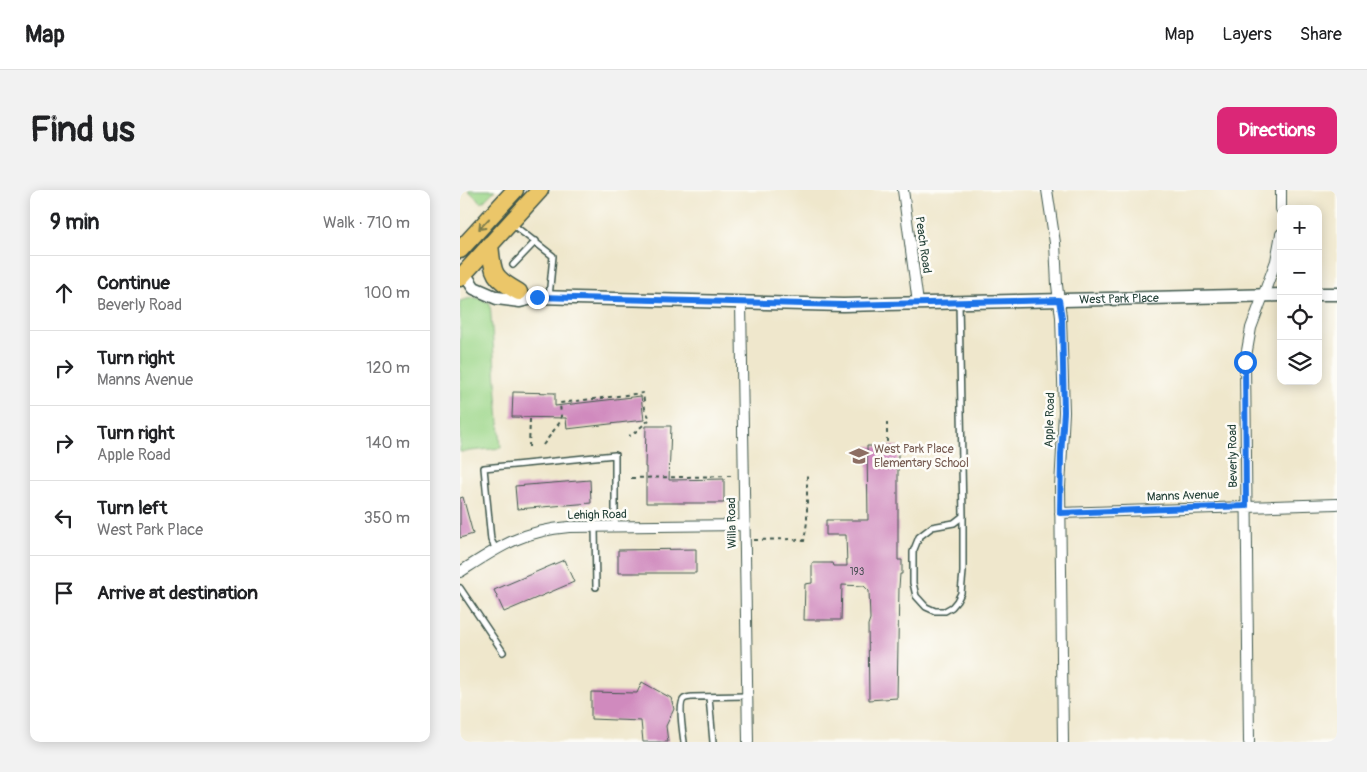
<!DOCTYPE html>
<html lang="en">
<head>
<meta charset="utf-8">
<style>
  body { margin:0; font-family:Pangolin,sans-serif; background:#f2f2f2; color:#202124 }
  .controls { position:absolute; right:15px; top:15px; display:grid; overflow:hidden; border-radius:10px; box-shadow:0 2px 12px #0003 }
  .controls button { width:45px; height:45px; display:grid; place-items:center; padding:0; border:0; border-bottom:1px solid #e0e0e0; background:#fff; color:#202124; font:25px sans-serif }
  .stop { position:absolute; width:15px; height:15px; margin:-11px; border:4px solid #1a73e8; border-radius:50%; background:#fff }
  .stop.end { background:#1a73e8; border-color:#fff; box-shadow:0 1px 5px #0008 }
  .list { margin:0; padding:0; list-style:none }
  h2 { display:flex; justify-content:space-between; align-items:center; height:65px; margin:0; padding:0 20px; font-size:21px }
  h2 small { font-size:16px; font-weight:400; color:#757577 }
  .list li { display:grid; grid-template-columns:32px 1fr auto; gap:15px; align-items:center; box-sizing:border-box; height:75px; padding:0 20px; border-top:1px solid #e0e0e0 }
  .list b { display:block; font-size:19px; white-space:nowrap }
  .list p { margin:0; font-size:16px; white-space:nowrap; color:#757577 }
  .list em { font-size:16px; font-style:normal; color:#757577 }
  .icon { flex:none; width:28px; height:28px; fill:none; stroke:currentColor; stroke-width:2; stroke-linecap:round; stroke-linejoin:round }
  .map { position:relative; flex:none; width:877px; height:552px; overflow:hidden; border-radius:10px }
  header { display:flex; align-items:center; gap:30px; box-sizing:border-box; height:70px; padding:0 25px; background:#fff; border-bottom:1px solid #e0e0e0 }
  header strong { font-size:24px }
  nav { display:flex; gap:28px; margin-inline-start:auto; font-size:18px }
  .intro { display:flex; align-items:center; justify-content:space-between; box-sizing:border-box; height:120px; padding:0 30px }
  h1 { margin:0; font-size:35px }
  .button { padding:12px 22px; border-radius:10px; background:#db2777; color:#fff; font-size:18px; font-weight:700 }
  main { display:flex; gap:30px; padding:0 30px }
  aside { flex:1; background:#fff; border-radius:10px; box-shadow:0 2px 12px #0003 }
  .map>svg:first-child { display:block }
  .green { fill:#9dd78a; stroke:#5e8a5f }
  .building { fill:#d08abe }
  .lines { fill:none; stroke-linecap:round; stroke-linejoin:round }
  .service-casing { stroke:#3e564b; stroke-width:8 }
  .minor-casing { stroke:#3e564b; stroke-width:12 }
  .tertiary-casing { stroke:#3e564b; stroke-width:15 }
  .primary-casing { stroke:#3e564b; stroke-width:19 }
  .path { stroke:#3e564b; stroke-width:2; stroke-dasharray:4 4; stroke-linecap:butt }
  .service { stroke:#fff; stroke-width:5 }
  .minor { stroke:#fff; stroke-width:10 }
  .tertiary { stroke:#fff; stroke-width:12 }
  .primary { stroke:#ebc669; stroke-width:16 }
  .oneway { stroke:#7b7b4c }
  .route { stroke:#1a73e8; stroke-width:6 }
  .labels { text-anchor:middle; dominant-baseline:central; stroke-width:5; stroke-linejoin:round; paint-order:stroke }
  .number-label { font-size:10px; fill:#4b5056 }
  .street-label { font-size:12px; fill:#1f3d34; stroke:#fdfcf7 }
  .education-label { font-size:12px; fill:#785e54; stroke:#fdfcf7; text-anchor:start }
</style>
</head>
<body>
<header>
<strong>Map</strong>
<nav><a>Map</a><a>Layers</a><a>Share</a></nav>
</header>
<div class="intro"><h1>Find us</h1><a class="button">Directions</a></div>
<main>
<aside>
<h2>9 min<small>Walk · 710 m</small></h2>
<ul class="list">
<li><svg class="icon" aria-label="ahead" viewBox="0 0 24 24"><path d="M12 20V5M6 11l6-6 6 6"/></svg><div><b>Continue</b><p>Beverly Road</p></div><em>100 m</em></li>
<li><svg class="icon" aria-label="right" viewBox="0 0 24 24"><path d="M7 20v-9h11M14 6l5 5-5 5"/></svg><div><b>Turn right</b><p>Manns Avenue</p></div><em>120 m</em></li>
<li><svg class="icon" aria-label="right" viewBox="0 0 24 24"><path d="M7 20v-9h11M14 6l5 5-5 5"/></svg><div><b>Turn right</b><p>Apple Road</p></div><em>140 m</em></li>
<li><svg class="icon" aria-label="left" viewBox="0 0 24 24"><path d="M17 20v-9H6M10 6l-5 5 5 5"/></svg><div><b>Turn left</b><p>West Park Place</p></div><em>350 m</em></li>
<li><svg class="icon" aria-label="arrive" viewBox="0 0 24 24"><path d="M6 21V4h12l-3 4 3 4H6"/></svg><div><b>Arrive at destination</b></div></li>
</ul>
</aside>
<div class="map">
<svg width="877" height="552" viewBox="0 0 877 552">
  <rect width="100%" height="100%" fill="#fdfcf7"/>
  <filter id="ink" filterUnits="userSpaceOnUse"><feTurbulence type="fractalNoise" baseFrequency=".02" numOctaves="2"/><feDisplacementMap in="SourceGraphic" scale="10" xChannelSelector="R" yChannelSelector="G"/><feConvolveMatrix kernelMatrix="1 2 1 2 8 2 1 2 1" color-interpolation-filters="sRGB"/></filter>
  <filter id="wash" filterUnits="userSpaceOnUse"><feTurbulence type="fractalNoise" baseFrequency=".0096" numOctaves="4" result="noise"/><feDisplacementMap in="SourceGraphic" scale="20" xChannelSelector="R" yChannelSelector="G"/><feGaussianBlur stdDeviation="1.12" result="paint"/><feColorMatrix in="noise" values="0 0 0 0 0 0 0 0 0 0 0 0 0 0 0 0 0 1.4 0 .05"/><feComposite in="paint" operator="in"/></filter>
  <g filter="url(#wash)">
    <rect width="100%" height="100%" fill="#efe7cc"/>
    <path class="green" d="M8 0H35L22 13Z
      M11 108H18L30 113 41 258 0 262V111Z"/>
    <g id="blocks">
      <path class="building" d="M53 202 95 203V216L181 206 184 230 107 239 106 228 52 227Z
        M186 236H211L209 290 264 289V313H186V277H185Z
        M407 256H438V370H442V384H440L439 397 437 508 409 510 408 435 410 429 409 401 404 396 382 395 381 430H344L345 394 352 393V373H372L373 376H387L386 345H366V330H408Z
        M130 290 131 313 57 319 55 296Z
        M3 307 13 344 0 348V308Z
        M236 359V383H158V360Z
        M104 370 114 392 44 422 34 400Z
        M182 492 211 508 214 519 206 536 208 552H183L181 531 131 529V502L177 503Z"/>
    </g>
  </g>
  <g filter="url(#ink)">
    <use href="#blocks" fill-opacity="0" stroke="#3e564b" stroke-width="1"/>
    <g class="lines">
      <defs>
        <path id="service" d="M52 34 93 66 89 107
          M53 75 76 51
          M499 112 503 326V382L501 403 497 411 492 417 485 421H475L466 417 456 406 453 393V362L459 347 472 337 494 333 503 326
          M135 337 136 397
          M36 359 31 350 24 278 155 265V337
          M0 398 43 462
          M249 507 253 552
          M224 552C223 544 218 513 224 509 225 508 230 507 232 507L287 506"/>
        <path id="minor" d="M443 0 458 113
          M587 0 595 53 597 95 601 127 604 222 600 297 603 552
          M821 0V19
          M281 113 288 552
          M600 323 877 314
          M0 382C39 357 61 341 109 337L285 335
          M789 552 785 172 791 138 816 71 821 44"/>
        <g id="tertiary">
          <path id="s1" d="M4 83 14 98 37 108 60 111 77 107 383 115 821 105"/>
          <path d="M858 104H877"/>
        </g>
        <path id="primary" d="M30 54C33 84 32 87 59 102
          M0 60 55 0
          M0 88 80 0"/>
      </defs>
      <use href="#service" class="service-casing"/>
      <use href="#minor" class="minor-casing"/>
      <use href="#tertiary" class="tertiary-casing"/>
      <use href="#primary" class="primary-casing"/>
      <path class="path" d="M427 232V256
        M83 255 100 232 101 226 100 213 183 203 185 219 190 229 173 244 169 246
        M69 257 70 229
        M171 288 273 286
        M294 350 331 349 344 351 347 332V283"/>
      <use href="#service" class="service"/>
      <use href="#minor" class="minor"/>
      <use href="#tertiary" class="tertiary"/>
      <use href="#primary" class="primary"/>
    </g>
    <defs><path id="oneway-shaft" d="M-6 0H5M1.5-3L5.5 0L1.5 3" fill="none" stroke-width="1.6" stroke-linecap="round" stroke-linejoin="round" transform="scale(1.25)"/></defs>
    <use class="oneway" href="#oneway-shaft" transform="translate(24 34) rotate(133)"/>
  </g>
  <g class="lines" filter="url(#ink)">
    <path class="route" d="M77 107 383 115 599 110 602 128 604 222 601 265 600 323 786 316 785 172"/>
  </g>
  <defs>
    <symbol id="school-bare" viewBox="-9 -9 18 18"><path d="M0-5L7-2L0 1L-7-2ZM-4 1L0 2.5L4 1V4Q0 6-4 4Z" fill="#8d6e63" stroke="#fdfcf7" stroke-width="2.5" paint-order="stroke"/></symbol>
  </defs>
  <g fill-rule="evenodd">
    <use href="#school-bare" x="385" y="252" width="28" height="28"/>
  </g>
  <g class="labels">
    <g class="number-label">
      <text x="397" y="382">193</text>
    </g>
    <g class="street-label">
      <text transform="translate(463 55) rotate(82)">Peach Road</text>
      <text stroke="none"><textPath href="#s1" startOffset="666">West Park Place</textPath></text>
      <text transform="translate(590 230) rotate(-88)">Apple Road</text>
      <text transform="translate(773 266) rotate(-91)">Beverly Road</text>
      <text transform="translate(723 306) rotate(-2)">Manns Avenue</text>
      <text transform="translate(137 325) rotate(-1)">Lehigh Road</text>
      <text transform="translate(272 333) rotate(-91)">Willa Road</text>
    </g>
    <g class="education-label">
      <text x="414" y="259">West Park Place<tspan x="414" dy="14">Elementary School</tspan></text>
    </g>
  </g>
</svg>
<div class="controls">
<button>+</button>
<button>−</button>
<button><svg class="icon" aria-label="locate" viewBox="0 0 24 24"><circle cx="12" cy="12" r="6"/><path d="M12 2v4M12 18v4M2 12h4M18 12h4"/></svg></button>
<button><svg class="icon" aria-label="layers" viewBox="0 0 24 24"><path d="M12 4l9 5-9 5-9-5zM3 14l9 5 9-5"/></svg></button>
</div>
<div class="stop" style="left:785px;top:172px"></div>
<div class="stop end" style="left:77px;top:107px"></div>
</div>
</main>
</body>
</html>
